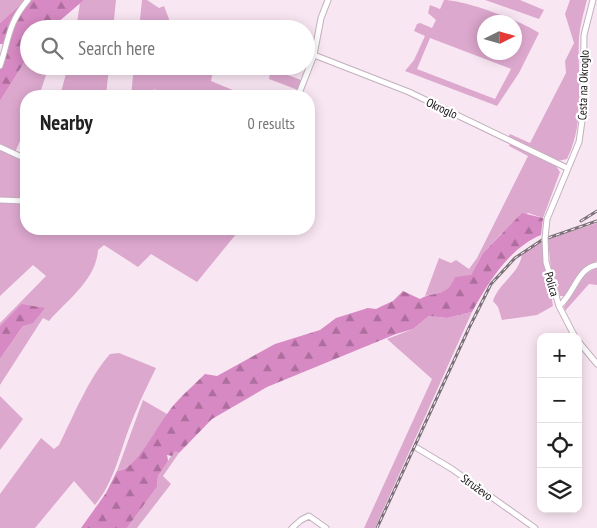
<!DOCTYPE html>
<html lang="en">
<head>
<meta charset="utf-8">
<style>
  body { margin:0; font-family:"PT Sans Narrow",sans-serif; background:#f6f6f6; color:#222 }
  .controls { position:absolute; right:15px; bottom:15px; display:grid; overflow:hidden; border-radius:10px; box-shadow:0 2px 12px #0003 }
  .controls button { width:45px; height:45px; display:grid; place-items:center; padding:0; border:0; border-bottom:1px solid #e0e0e0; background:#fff; color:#222; font:25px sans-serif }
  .compass { position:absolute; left:477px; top:15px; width:45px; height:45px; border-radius:50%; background:#fff; box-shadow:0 2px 12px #0003; rotate:85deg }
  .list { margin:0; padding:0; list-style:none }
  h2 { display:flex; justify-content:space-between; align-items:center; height:65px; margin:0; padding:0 20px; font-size:21px }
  h2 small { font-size:16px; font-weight:400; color:#767676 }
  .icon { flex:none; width:28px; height:28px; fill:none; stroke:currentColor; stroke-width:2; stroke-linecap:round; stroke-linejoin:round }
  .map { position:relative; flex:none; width:597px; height:528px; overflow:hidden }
  .search { position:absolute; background:#fff; box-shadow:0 2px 12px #0003; left:20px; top:20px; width:295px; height:55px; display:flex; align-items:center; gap:12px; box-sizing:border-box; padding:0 18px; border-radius:28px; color:#767676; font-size:19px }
  .panel { position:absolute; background:#fff; box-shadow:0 2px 12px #0003; left:20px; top:90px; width:295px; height:145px; border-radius:20px }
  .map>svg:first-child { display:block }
  .grass { fill:#dda8ce; fill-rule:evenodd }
  .forest { fill:url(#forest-firs) }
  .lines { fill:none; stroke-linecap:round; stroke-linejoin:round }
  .street-casing { stroke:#c2b0bd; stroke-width:7 }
  .street { stroke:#fff; stroke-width:5 }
  .rail-casing { stroke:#7d7179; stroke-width:3 }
  .rail { stroke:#fff; stroke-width:1; stroke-dasharray:4; stroke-linecap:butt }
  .street-bridge-casing { stroke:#c2b0bd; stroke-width:7; stroke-linecap:butt }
  .street-bridge { stroke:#fff; stroke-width:5 }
  .labels { text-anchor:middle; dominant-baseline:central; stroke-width:4.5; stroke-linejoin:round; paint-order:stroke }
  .street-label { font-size:12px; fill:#130d11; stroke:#fff }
</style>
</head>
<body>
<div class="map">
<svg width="597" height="528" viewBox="0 0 597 528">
  <defs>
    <pattern id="forest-firs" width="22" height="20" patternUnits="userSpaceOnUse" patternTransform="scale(1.25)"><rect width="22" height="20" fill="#d789c3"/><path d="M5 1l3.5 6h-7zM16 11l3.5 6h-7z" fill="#ad6e9d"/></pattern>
  </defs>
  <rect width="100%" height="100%" fill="#f9e6f3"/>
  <path class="grass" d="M0 0H25L0 23Z
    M84 0H116L113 29H76L80 3Z
    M142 0H147L159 8 164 6 169 19V26L183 29H139Z
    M444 0C465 0 521 21 539 33L519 73 497 106 405 71 414 60 425 36 414 31 417 24 420 23 432 28 436 20 428 13 430 5 440 9ZM514 22V52H484V22ZM430 38 511 69 495 99 417 69Z
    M485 0H520L544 10 539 19Z
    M570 0H587C584 12 580 25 579 38 577 79 586 120 567 159L558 161 508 137 510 134 530 143 566 73 565 61 574 43 565 14Z
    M29 55V66H49L39 96H26V126L15 153 0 144V101Z
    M68 66H109L106 96H60Z
    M134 66H214L211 81 247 96H171L154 89 152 96H131Z
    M253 66H264L301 80 298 90 269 79 270 73Z
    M510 143 556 166 560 172 543 218 528 213 501 234 483 253 471 275 447 291 425 296 439 258 451 263 456 260 469 269 477 258 528 156 509 146Z
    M0 148 26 160V198L0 197Z
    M0 201 26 202V229H230L237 233 197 282 151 254 138 267 104 245 98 250C96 280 68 299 49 321L43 318 0 385V359L23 326 21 304 0 326V323L46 276 33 265 0 296Z
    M597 223V261L582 269 565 296H560L551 271 548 239Z
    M542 241 553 306 537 315 502 320 498 307 493 301C498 283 521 273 522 253Z
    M597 267V285L589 284 565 311 564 307 583 276Z
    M472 312 375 528H364L432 379 387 339 413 329 429 316 447 318Z
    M119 353 156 368C146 388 136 409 128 431 119 456 113 483 95 505L74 481 35 528H0V494L41 438 54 449 59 445C74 415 88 379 110 354Z
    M0 396 23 419 0 450Z
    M143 400 167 414C158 428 134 471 117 471Z
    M175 450 179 453 163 476 171 484 137 528H127L157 487 158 476Z"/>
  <path class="forest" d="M25 0H84L50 29H29V55L0 101V60L5 44H0V23Z
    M522 213 543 218 541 235C509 248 488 283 472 312L447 318 429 316 413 329 396 334 267 387 212 419 179 453 175 451 172 456 167 455 168 461 158 476 157 487 127 528H81L106 493 117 471C135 471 156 428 167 414 177 399 192 387 205 374L217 376 275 344 320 330 336 318 368 308 376 309 382 306 393 301 403 291 420 299C436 290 447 298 455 277L471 275 483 253Z
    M21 304 45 308 33 323 23 326 0 359V326Z"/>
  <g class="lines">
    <defs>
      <path id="street" d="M314 55 321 18 328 0
        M0 66C9 39 8 23 28 0
        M298 96 314 55 409 92 567 168
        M0 147 26 159
        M0 200 26 201
        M547 219 579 142 583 114 584 35 593 0
        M546 262 559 306 575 337
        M559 306C574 295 577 268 597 265
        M578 341 597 364
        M417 448 452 469 535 528
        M292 528 301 520 309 516 326 528"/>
    </defs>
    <use href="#street" class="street-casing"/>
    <use href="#street" class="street"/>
    <defs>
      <path id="rail" d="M581 221 597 211
        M377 528 469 328 491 284 515 258 542 240 597 221"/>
    </defs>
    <use href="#rail" class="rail-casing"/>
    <use href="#rail" class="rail"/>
    <defs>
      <path id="street-bridge" d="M546 262 545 238 547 219"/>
    </defs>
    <use href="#street-bridge" class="street-bridge-casing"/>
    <use href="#street-bridge" class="street-bridge"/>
  </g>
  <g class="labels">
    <g class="street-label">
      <text transform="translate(583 85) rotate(-88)">Cesta na Okroglo</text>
      <text transform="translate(442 108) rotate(25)">Okroglo</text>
      <text transform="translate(552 284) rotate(74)">Polica</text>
      <text transform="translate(477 487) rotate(36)">Struževo</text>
    </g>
  </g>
</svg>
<div class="controls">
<button>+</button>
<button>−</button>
<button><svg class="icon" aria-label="locate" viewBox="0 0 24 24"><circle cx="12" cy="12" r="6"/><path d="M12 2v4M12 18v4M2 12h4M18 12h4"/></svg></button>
<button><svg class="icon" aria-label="layers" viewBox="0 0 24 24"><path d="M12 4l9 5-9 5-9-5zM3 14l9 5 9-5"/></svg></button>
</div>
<svg class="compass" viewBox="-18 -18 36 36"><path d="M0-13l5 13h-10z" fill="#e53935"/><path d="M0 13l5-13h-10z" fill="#767676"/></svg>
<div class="search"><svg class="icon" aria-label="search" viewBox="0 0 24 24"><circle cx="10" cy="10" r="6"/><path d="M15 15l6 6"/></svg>Search here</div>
<section class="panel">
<h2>Nearby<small>0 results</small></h2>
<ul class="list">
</ul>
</section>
</div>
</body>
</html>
